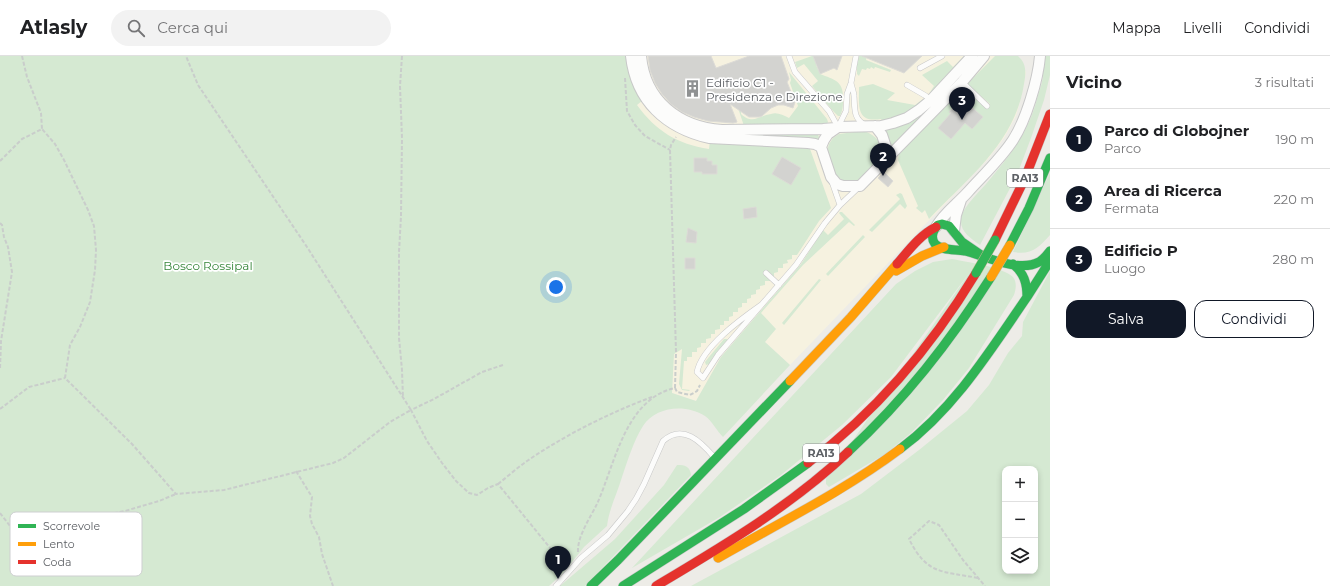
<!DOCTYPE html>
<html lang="it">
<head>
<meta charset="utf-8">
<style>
  body { margin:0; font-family:Montserrat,sans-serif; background:#f2f2f2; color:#202124 }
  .controls { position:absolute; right:12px; bottom:12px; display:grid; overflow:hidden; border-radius:8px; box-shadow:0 2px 6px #0003 }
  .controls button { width:36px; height:36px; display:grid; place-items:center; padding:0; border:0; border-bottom:1px solid #e0e0e0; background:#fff; color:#202124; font:20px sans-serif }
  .you { position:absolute; left:556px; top:231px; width:14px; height:14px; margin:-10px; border:3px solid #fff; border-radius:50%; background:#1a73e8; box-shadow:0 0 0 6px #1a73e833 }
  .badge { display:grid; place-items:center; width:26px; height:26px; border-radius:50%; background:#111827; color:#fff; font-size:13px; font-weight:700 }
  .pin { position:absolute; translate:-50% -33px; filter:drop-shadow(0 1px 2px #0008) }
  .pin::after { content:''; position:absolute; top:21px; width:14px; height:12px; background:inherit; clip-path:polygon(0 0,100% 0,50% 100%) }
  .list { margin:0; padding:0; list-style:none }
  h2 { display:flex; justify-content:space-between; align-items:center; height:52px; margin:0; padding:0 16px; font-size:17px }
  h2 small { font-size:13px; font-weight:400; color:#757577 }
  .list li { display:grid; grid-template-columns:26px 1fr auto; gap:12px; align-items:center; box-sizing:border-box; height:60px; padding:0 16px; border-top:1px solid #e0e0e0 }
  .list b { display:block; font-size:15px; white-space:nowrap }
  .list p { margin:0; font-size:13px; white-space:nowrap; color:#757577 }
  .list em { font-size:13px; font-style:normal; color:#757577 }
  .actions { display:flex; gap:8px; padding:12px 16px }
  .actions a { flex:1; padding:9px 0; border:1px solid #111827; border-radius:12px; text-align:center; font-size:14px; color:#111827 }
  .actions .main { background:#111827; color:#fff }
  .icon { flex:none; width:22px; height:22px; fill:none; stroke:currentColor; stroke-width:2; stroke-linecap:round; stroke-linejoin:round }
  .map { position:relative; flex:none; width:1050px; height:530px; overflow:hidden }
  header { display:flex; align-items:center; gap:24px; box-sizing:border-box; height:56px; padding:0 20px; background:#fff; border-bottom:1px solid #e0e0e0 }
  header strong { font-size:19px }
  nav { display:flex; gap:22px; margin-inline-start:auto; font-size:14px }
  .search { width:280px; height:36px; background:#f2f2f2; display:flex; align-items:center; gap:10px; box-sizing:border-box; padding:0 14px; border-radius:22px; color:#757577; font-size:15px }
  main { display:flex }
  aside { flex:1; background:#fff }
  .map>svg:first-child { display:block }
  .commercial { fill:#f6f2e0 }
  .green { fill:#d5e9d2; fill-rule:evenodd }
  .building { fill:#d3d3d0; stroke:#dcdbd6 }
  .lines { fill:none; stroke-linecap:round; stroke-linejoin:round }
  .lane-casing { stroke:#c8c8c8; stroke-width:6 }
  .street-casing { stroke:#c8c8c8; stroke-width:12 }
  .fast-casing { stroke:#c9c9c9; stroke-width:10 }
  .slow-casing { stroke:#c9c9c9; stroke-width:10 }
  .jam-casing { stroke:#c9c9c9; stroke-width:10 }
  .path { stroke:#c9cdcb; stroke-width:2; stroke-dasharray:4 2; stroke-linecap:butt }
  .lane { stroke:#fcfcfb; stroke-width:5 }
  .street { stroke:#fcfcfb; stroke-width:10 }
  .fast { stroke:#30b455; stroke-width:9 }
  .slow { stroke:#ff9f0a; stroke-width:9 }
  .jam { stroke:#e5322d; stroke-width:9 }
  .fast-bridge-casing { stroke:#c5b693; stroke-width:10; stroke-linecap:butt }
  .slow-bridge-casing { stroke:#c5b693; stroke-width:10; stroke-linecap:butt }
  .fast-bridge { stroke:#30b455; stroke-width:9 }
  .slow-bridge { stroke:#ff9f0a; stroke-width:9 }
  .labels { text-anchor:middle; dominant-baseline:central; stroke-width:3.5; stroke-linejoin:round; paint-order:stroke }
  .shield { fill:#fff; stroke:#8e9093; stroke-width:1 }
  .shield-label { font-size:11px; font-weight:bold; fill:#5d6065 }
  .poi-label { font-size:12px; fill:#5d6065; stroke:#fff; text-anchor:start }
  .park-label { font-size:12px; fill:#348538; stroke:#fff }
  .key { fill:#fff; stroke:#cecfd1; stroke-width:1 }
  .key-label { font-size:11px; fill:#5d6065 }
</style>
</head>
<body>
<header>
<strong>Atlasly</strong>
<div class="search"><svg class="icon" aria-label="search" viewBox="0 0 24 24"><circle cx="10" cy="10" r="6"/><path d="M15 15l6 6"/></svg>Cerca qui</div>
<nav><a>Mappa</a><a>Livelli</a><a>Condividi</a></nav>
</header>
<main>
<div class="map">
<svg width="1050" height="530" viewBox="0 0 1050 530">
  <rect width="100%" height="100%" fill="#edece7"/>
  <path class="commercial" d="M628 0H1014L1026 16 1022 38 1016 60 1004 82 988 103 790 309 765 286 759 257 721 301 696 345 672 337 673 298 682 292 789 197 798 196 819 165 831 152 725 94H681L635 55Z"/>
  <path class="green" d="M0 0H628L643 44 637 49C656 75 677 88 709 93L710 85 809 90 831 152 819 165 797 199H792V203L787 204 788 207 783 208V212H778V216L774 217V221L770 224V225H765V229L760 230V233L756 234V238L751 239V242L747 243V247H742V251L738 252V256H733V260L729 261V265H724V269H720V273L715 274V278H711V282L706 283V287H701V291L697 292V296H692V301H687V305H684L682 333 690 334 689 335 682 334 679 328 682 293 674 298 672 337 696 345 721 301 801 208 823 174 828 179 844 163 839 157 840 156H842L855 169 854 170 849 166 803 209 761 257 776 273 765 286 790 309 723 381C717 375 712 365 705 360 686 348 656 350 643 370 633 386 628 404 622 421 617 438 609 453 607 470L584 491 564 516 549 530H0Z
    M812 0H831L816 9 820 18C835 24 844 25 843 44 843 50 843 54 840 60H838L834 56 812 30 818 25 804 8 797 12 795 6Z
    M859 0H867L866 4 891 14 890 16 875 11 874 13 871 11 870 13 867 12 866 14 862 13 859 20 857 18V8Z
    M964 0H968L931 39 929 38 934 30 922 19 947 5 953 11Z
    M995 0H1018C1027 8 1026 17 1024 28 1015 87 968 122 929 163L925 154 922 157 916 152 918 150 898 104 899 97 963 32 987 53 990 48 967 28Z
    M1042 0H1050V19L1044 44 1031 82 1017 119 980 189C971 182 960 176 961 163 962 152 979 136 986 128 1010 99 1029 77 1038 39 1040 33 1043 25 1043 18 1043 12 1042 6 1042 0Z
    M789 16 827 63 828 66 827 68 744 70 736 46 741 52V58C753 69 758 60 771 58 777 56 783 59 789 62L798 50 790 27 791 24Z
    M873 28 895 37 887 44 915 49 923 43 925 44 909 57 883 66 881 63C856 67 859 50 859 31Z
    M929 52 930 53 892 90 884 72Z
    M862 75C875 77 886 89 879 102 875 108 863 120 857 125H843L836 119 827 95 829 88 833 82 839 78Z
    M817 77 819 81 818 84 750 80V78Z
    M1050 117V179C1038 192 1032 199 1013 196Z
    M900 137 902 138 907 150 905 153 900 148 872 176 869 174 900 143 896 139Z
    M863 179 865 181 828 220 826 218Z
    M952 203C967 206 1003 211 1013 221 1017 226 1016 233 1014 239L969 312 943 344 912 376 885 398 829 431 826 428V423L970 216 891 321 842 369 781 419 720 461 632 512 896 228 915 215 933 206Z
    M1050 215V530H691L861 438 919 394 967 355 989 329 1008 297 1022 280 1023 266ZM1005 413H1035V515H1005Z
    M819 223 821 224 784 269 782 267Z
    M724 283H727V285L713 301 709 308 706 309 705 306 709 301Z
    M677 409C685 409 690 410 691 419L585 530H560L615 483 664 429Z"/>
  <path class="building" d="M648 0H711L716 12 749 0H781L789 23 787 26 795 46 793 52 784 49H778L771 52 762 60 759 61H749L730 48 737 66 733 67 708 65 694 61 682 56 671 48 662 38 655 27 650 14Z
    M813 0H842L837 14 834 12 820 18Z
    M862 0H922L904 17Z
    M961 42 983 61 972 73 965 67 951 83 938 72 951 57 949 56Z
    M782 101 801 112 791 129 772 118Z
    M694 102H707V105H712V109H717V118H702V116H694Z
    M884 116 893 125 888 131 878 122Z
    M756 151 757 161 744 163 743 153Z
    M688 172 697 176 696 187 686 186Z
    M685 202H695V213H685Z"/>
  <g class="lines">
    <defs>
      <path id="lane" d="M789 0 795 16 829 55 838 71 846 55 847 38 851 27 856 0
        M920 12 942 0
        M961 25 987 50
        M851 27C852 32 854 36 854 40 855 53 853 62 865 69
        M907 29 926 40 931 45
        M832 126 840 149
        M766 217 779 229
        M761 249C741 263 702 291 697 316L703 322 718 299 796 209 825 167 840 149 859 131
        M556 530 581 502 608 479 628 455 636 443 644 428 663 385C683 367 701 386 714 401"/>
      <path id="street" d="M631 0C636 45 666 72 709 82L808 87 815 88 821 91
        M641 0C645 45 679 71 722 74L823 73 836 72
        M972 0 931 44 919 54 907 62 893 67 881 70 838 71 828 78 824 84 821 91 831 121 837 128 843 130H860L962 26 984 0
        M875 70 882 79 889 100
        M936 171C944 157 956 149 967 137 982 120 1000 104 1013 84 1026 64 1038 24 1040 0
        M954 175 956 159 961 144"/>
      <path id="fast" d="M1010 189 1029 152 1050 102
        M981 199 962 186 949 170 942 168 938 169C933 174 930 181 935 188 942 195 956 193 965 195 985 200 1019 217 1039 206 1044 203 1047 199 1050 195
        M1027 241 1050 205
        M900 393C954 353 990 295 1027 241 1027 227 1024 217 1013 208
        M848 396C905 343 949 287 991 221
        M591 530 618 504 790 325
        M623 530 744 453 808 407"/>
      <path id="slow" d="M896 215 922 200 944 191
        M790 325 851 261 897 208
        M718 502C779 467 844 435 900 393"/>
      <path id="jam" d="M995 184 1025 122 1050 58
        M897 208C909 194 920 179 936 171
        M808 407C876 356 932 290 976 217
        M656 530C723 490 791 450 848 396"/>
    </defs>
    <use href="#lane" class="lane-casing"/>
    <use href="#street" class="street-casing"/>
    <use href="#fast" class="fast-casing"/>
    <use href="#slow" class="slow-casing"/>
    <use href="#jam" class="jam-casing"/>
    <path class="path" d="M22 0 27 21 41 57 42 73
      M402 0 400 30 402 82 401 160 399 196V282L402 314 403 342
      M625 22 627 55 635 69 645 80 670 94
      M0 105 22 83 42 73 55 88 64 104 88 154 94 170 96 194 95 214 90 246 80 271 70 289 65 322 132 388 176 438 224 434 333 407 344 402 390 366 411 354 307 191 198 29 186 0
      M0 167 2 169 4 181 8 191 12 216 1 285 0 313
      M503 309 482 316 434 343 411 354 427 385 442 407 456 425 469 437 477 439 488 432 498 428 555 498 570 505
      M675 332 676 296 670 94 671 89 676 81
      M0 353 29 331 65 322
      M296 415 312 441 310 460 312 468 319 481 322 498 333 530
      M498 428C507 421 517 412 527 405 565 379 609 357 652 341
      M0 457 10 470 18 478 34 477 71 466 125 455 159 445 176 438
      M578 496C577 481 590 462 597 448 615 408 625 343 675 332L677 336 690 339 697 335 700 329
      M978 522C942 515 927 519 909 483L929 465 939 469 963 504 985 530"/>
    <use href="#lane" class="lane"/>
    <use href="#street" class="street"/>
    <use href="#fast" class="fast"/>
    <use href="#slow" class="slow"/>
    <use href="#jam" class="jam"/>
    <defs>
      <path id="fast-bridge" d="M976 217 995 184"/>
      <path id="slow-bridge" d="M991 221 1010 189"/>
    </defs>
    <use href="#fast-bridge" class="fast-bridge-casing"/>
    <use href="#slow-bridge" class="slow-bridge-casing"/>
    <use href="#fast-bridge" class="fast-bridge"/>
    <use href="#slow-bridge" class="slow-bridge"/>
  </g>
  <defs>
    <symbol id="building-bare" viewBox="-9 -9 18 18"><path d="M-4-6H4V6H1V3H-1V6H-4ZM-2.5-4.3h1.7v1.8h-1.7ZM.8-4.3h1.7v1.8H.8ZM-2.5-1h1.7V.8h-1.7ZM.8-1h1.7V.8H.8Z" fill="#8f9192" stroke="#fff" stroke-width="2.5" paint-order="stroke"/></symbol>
  </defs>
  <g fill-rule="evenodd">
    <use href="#building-bare" x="680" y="20" width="25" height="25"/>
  </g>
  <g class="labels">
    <g class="shield">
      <rect x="1007" y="113" width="36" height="18" rx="3"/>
      <rect x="803" y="388" width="36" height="18" rx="3"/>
    </g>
    <g class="shield-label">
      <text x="1025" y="122">RA13</text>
      <text x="821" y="397">RA13</text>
    </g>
    <g class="poi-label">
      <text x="706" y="26">Edificio C1 -<tspan x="706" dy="14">Presidenza e Direzione</tspan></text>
    </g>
    <g class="park-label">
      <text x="208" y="209">Bosco Rossipal</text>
    </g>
  </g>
  <rect x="10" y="456" width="132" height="64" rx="6" class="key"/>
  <rect x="18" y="468" width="18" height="4" fill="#30b455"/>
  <rect x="18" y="486" width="18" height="4" fill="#ff9f0a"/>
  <rect x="18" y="504" width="18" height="4" fill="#e5322d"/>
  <g class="key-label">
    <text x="43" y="474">Scorrevole</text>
    <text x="43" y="492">Lento</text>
    <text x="43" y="510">Coda</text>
  </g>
</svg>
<div class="controls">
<button>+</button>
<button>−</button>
<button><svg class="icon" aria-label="layers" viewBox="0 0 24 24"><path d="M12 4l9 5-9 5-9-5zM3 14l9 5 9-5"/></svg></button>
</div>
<div class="you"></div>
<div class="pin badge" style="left:558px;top:523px">1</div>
<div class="pin badge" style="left:883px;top:120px">2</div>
<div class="pin badge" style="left:962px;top:64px">3</div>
</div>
<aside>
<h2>Vicino<small>3 risultati</small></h2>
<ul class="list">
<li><span class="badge">1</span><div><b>Parco di Globojner</b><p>Parco</p></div><em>190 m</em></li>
<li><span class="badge">2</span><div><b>Area di Ricerca</b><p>Fermata</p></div><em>220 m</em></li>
<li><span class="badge">3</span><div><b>Edificio P</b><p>Luogo</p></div><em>280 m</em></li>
</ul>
<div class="actions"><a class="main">Salva</a><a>Condividi</a></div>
</aside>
</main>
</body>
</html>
